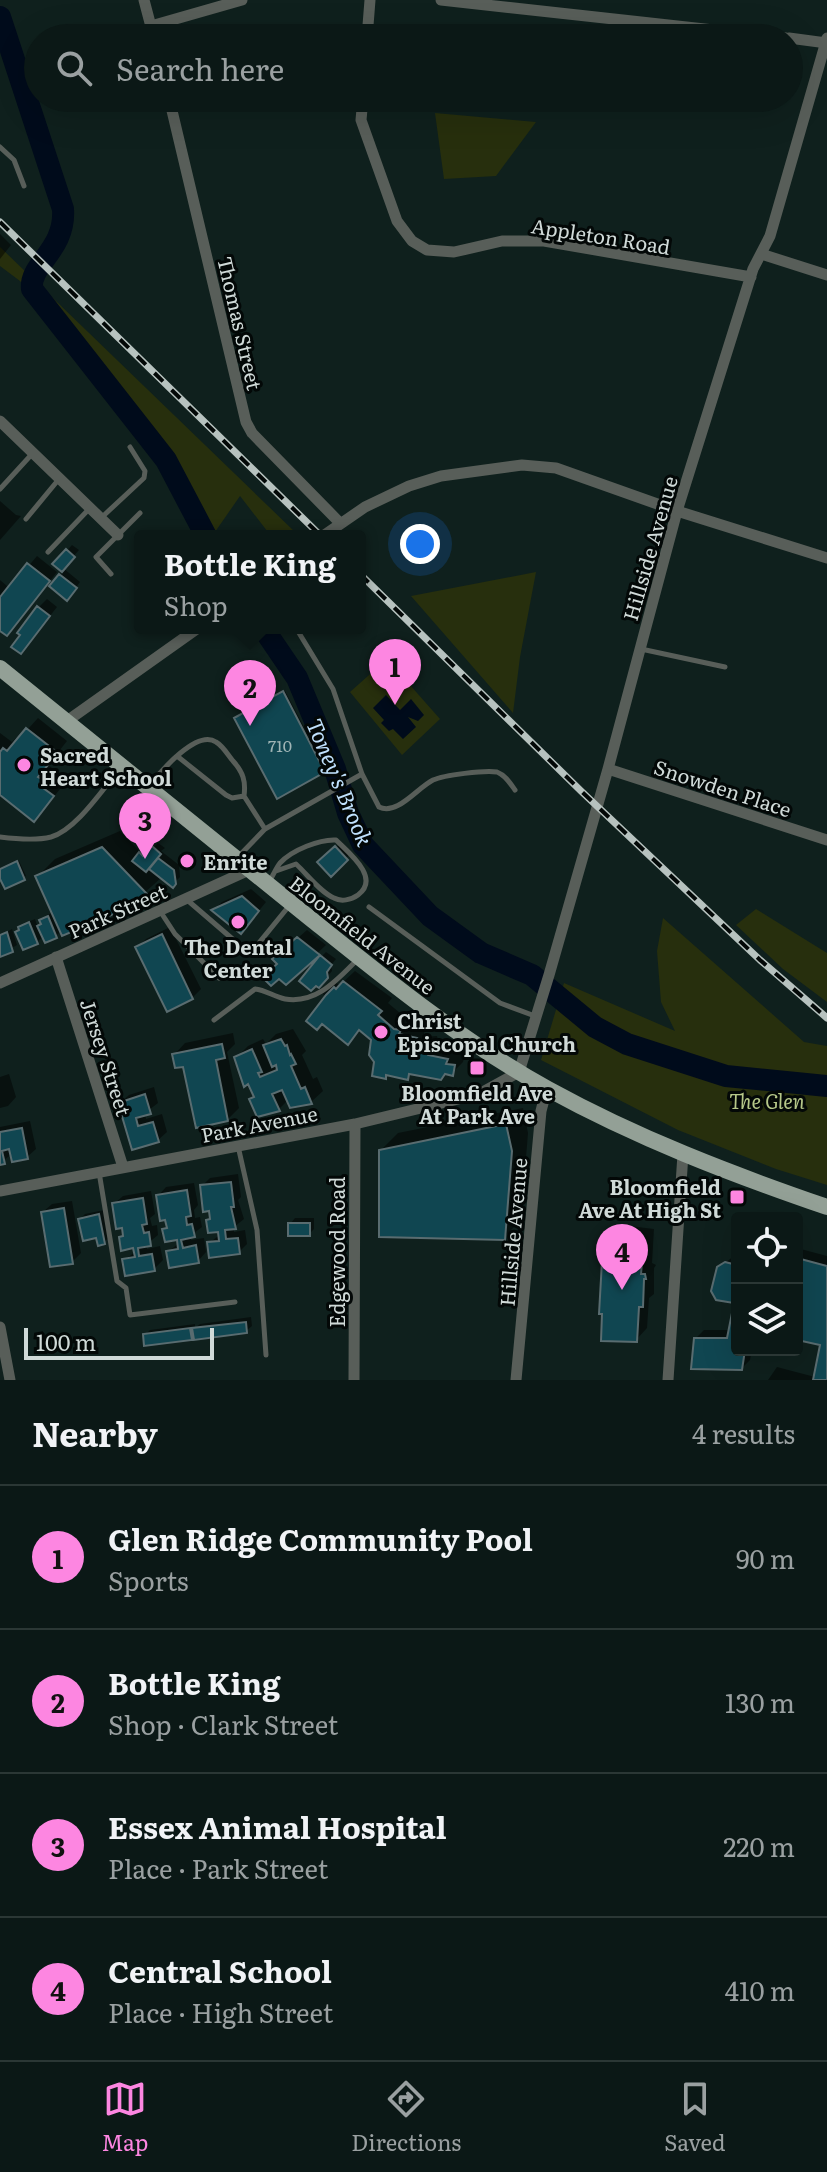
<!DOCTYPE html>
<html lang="en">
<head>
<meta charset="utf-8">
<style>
  body { margin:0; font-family:Literata,serif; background:#192523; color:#f1f3f6 }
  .controls { position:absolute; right:24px; bottom:24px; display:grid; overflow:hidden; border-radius:8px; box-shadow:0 8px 32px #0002 }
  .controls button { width:72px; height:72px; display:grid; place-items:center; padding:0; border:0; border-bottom:2px solid #2b3735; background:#0b1816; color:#f1f3f6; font:40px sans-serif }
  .scale { position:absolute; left:24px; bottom:20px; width:190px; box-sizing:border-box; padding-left:8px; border:4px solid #d0dad8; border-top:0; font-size:22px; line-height:28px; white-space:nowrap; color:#d0dad8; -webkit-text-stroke:6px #030807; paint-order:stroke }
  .you { position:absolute; left:420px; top:544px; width:28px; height:28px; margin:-20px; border:6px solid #fff; border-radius:50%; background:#1a73e8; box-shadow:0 0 0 12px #1a73e833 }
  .badge { display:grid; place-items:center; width:52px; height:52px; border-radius:50%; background:#fd86e1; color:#111; font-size:26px; font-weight:700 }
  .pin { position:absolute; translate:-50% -66px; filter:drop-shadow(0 2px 4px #0008) }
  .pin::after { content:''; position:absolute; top:42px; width:28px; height:24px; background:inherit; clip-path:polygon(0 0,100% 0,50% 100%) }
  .popup { position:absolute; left:134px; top:530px; width:232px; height:104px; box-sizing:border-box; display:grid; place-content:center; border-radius:8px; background:#0b1816; filter:drop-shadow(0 2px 6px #0005); font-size:26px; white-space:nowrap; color:#9aa0a1 }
  .popup b { font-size:30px; color:#f1f3f6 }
  .popup::after { content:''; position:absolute; left:50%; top:100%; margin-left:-16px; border:16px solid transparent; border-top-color:#0b1816 }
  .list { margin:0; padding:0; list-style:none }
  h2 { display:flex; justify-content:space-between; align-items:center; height:104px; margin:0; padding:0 32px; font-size:34px }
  h2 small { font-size:26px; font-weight:400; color:#9aa0a1 }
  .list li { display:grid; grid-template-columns:52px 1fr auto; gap:24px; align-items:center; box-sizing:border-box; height:144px; padding:0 32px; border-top:2px solid #2b3735 }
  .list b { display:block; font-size:30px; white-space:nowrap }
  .list p { margin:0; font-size:26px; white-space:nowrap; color:#9aa0a1 }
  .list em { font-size:26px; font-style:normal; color:#9aa0a1 }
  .icon { flex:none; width:44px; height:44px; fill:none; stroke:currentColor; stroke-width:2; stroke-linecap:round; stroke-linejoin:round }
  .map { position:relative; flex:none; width:827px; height:1380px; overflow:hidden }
  .search { position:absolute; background:#0b1816; box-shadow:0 8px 32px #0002; left:24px; right:24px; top:24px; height:88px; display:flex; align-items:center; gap:20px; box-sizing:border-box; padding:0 28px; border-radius:44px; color:#9aa0a1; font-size:30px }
  .sheet { height:680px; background:#0b1816 }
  nav { display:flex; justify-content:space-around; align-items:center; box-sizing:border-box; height:112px; border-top:2px solid #2b3735; background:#0b1816; font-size:22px; color:#9aa0a1 }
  nav a { display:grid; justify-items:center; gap:4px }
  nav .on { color:#fd86e1 }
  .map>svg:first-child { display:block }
  .green { fill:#272f0d }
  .water { fill:#000b1b }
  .shadow { fill:#0007 }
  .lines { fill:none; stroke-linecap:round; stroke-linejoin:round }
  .river { stroke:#000b1b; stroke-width:22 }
  .building { fill:#104651; stroke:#596c70; stroke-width:2 }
  .service { stroke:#585e59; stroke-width:5 }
  .minor { stroke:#585e59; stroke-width:11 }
  .primary { stroke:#93a096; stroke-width:16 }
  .rail-casing { stroke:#b7c2bf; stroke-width:7 }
  .rail { stroke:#030807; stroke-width:4; stroke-dasharray:12; stroke-linecap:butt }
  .poi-dot { fill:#fd86e1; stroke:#030807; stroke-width:3 }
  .labels { text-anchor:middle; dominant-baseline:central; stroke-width:6; stroke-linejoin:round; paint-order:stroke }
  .number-label { font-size:16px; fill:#a0b5b6 }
  .street-label { font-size:20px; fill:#d0dad8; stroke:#030807 }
  .poi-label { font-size:20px; font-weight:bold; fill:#d0dad8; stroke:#030807; text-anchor:start }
  .park-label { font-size:20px; font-style:italic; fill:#b6c889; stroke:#030807 }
  .water-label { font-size:22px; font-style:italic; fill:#c0e1fd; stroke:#030807 }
</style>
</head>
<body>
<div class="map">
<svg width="827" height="1380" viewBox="0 0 827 1380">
  <rect width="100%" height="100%" fill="#0f201d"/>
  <path class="green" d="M435 113 536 122 496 176 444 179Z
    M0 247 296 533 292 536H271L240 496 215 532 201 536 168 469 20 281 0 266Z
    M536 572 520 657 513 713 411 596Z
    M387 659 440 719 402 755 350 692Z
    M756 909 827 953V1002L783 969 736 925Z
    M663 918 804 1042 827 1046V1185L776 1169 678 1130 541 1060 564 983 675 1031 661 1002 657 951Z"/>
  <path class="water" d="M386 695 400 710 411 699 424 715 418 721 408 717 416 727 403 739 393 729 389 731 381 723 384 720 373 708Z"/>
  <path class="shadow" d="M0 234 11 245 0 259Z
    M0 501 16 515 21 516 0 540Z
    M72 545 79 550 63 568 80 582 72 593 51 586 64 571 55 564Z
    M37 556 57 572 15 625 0 628V580L7 586 5 594Z
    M47 599 57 607 21 652 23 635 39 607Z
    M285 691 326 769 324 771 239 717Z
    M38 718 67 741 48 765 52 768 49 772 64 784 45 808 0 795V733L12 742 16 738 18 740Z
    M120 831 141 853 145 849 149 852 158 843 165 848 161 851 179 865 180 877 172 885 162 877 132 904 62 930 56 936H44L37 942 21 929 25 923 35 919 38 928 47 915 54 912 38 876 55 859Z
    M342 842 351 853 331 874 320 862Z
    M19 861 26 876 6 887 0 870Z
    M251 889 266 902 249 923 214 910 222 902Z
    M170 927 201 989 192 998 138 947 146 939Z
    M12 929 17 945 0 955V936Z
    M307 930 326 945 286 983 283 951Z
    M326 952 336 959 331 965 332 971 324 980 321 957Z
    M355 971 392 998 388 1003 406 1018 411 1019 410 1023 426 1027 423 1037 437 1036 439 1044 458 1048 457 1053 465 1054 463 1062 452 1073H412L407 1078 389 1074 386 1077 376 1062 373 1040 361 1029 348 1042 327 998 321 992 332 981 340 985Z
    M293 1029 306 1051 302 1055 313 1079 317 1077 323 1091 311 1102 291 1106 288 1100 278 1110 251 1099 255 1095 236 1058 248 1046 263 1039 266 1044 276 1034Z
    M233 1033 235 1044 227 1052 239 1108 227 1120 185 1064 174 1055 185 1043Z
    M9 1074 16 1097 8 1106 0 1108V1077Z
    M154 1087 158 1103 145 1113 146 1119 162 1114 167 1132 158 1140 134 1148 120 1103 129 1095Z
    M523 1108 528 1133 521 1220 504 1237 381 1150 398 1133Z
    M30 1121 36 1149 27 1157 12 1154 0 1163V1127Z
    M238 1174 241 1197 238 1200 244 1219 234 1227V1232L245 1230 247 1244 239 1252 209 1243 221 1234 208 1220 212 1217 202 1186 210 1178Z
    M194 1183 198 1205 194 1210 195 1218 200 1217 202 1227 190 1236 191 1240 204 1238 206 1252 198 1261 168 1252 179 1243 178 1238 164 1229 168 1226 158 1196 166 1187Z
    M151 1191 155 1214 150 1218 152 1226 157 1225 158 1235 147 1244V1249L160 1246 163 1260 154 1269 125 1260 136 1251 135 1246 121 1238 125 1234 114 1204 123 1196Z
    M72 1201 81 1253 72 1262 43 1212 52 1204Z
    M104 1210 110 1237 104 1242 80 1219 85 1214Z
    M295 1218H314V1229L309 1234 290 1224Z
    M621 1225 654 1229 652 1263 656 1265 654 1268V1294L649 1298 647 1328 636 1340 604 1262 608 1258 610 1237Z
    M797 1248 827 1256V1380H768L777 1367 815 1377 822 1344 797 1338Z
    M735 1255H737V1350H752L750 1360 742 1368 695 1339 704 1330H730L736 1302 719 1268Z
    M251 1317 252 1326 246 1331 195 1333 191 1338 145 1335 150 1330 195 1324V1328L200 1324Z"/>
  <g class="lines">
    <path class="river" d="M0 17 63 209C66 250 29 264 32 289L166 460 206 536
      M263 628 297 678 335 769 348 813 363 845 430 916 481 953 532 975 595 1027 627 1044 726 1076 827 1086"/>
  </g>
  <path class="building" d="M66 549 75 557 62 572 52 564Z
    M27 563 50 581 7 636 0 631V597Z
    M59 574 77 588 67 601 49 586Z
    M37 606 50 616 21 654 11 647 20 635 17 633Z
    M283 691 325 772 277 799 234 718Z
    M26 728 58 753 38 777 43 780 39 785 54 796 34 822 0 795V752L3 748 7 751Z
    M152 846 161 854 146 872 132 861 139 852 143 856Z
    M335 846 348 860 331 877 317 862Z
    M102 847 147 894 133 906 62 936 35 876Z
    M158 858 174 870 176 884 173 888 149 869Z
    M17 861 25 880 5 889 0 879V869Z
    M242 896 259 911 241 934 211 910Z
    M48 916 57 938 45 943 37 926 41 924 39 920Z
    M29 922 38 944 23 950 15 932 19 930 18 927Z
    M7 932 13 952 0 957V935Z
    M162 934 193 999 167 1012 135 947Z
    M297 937 320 955 286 985 279 979 271 986 262 977 277 964 272 959Z
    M320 955 332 965 327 972 328 978 319 988 316 986 311 991 299 981Z
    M343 981 382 1011 378 1015 394 1029 401 1030 399 1034 417 1038 413 1047H426L428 1055 448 1059 446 1064 455 1065 453 1076 445 1074 441 1080 409 1074 408 1080 386 1075V1079L372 1076 374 1062 369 1055 371 1040 359 1030 348 1045 322 1024 317 1030 306 1021 326 995 334 987 336 989Z
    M281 1039 285 1046 287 1045 290 1055 291 1054 296 1064 291 1066 301 1089 305 1087 312 1104 290 1108 282 1090 272 1094 280 1111 257 1117 249 1099 254 1097 248 1084 244 1087 234 1057 252 1049 262 1072 258 1073 260 1077 277 1070 276 1065 272 1067 263 1045Z
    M222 1044 225 1058 216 1060 228 1121 196 1128 183 1067 175 1068 172 1054Z
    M145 1094 151 1114 136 1118 138 1126 153 1122 159 1142 132 1150 118 1103Z
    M506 1124 512 1151 505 1240 379 1237V1150Z
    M22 1128 28 1159 12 1162 9 1149 2 1151 5 1164 0 1165V1132Z
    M231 1182 234 1207H231L236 1229 225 1230 226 1239 238 1238 240 1254 209 1258 207 1242 219 1241 218 1232 208 1233 206 1220 210 1219 209 1211 203 1212 200 1185Z
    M187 1190 191 1216 186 1217 187 1225 192 1224 195 1237 181 1240 183 1248 196 1245 199 1263 169 1268 166 1251 178 1249 177 1240 165 1242 162 1229 167 1228 165 1220 160 1221 156 1195Z
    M143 1198 147 1224 142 1225 144 1233 149 1232 151 1246 138 1248 139 1256 152 1254 155 1271 125 1276 122 1259 135 1257 133 1248 121 1251 119 1237 123 1236 122 1228 116 1229 112 1203Z
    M64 1208 73 1264 50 1267 41 1212Z
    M99 1214 105 1244 98 1246 96 1238 83 1241 78 1219Z
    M288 1223H310V1236H288Z
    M608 1236 644 1239 641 1274H645L646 1279H644L643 1307H639L637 1342 601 1341 602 1314H599L602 1261 606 1262Z
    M797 1258 827 1266V1380H813L820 1345 797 1340Z
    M725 1262 737 1265V1350H745L742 1370 691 1369 694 1338H727L734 1303 716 1300 711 1291 717 1267Z
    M246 1322 247 1333 194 1340 192 1328Z
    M190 1328 192 1340 144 1346 143 1334Z"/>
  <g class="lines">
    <path class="service" d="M0 147 14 160 24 186
      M0 489 32 454
      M101 518 144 478 145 471 130 447
      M26 519 59 479
      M48 552 89 509
      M111 574 96 557 140 513
      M296 628 333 689 362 774 379 807C397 816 417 788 433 780 444 775 485 770 497 772 505 775 510 783 515 790
      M641 649 725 667
      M177 756 226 795 232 798 244 796 265 829
      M151 784C161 771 197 729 216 742 223 746 228 755 233 761 243 772 246 781 244 796
      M0 837C16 839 35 841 51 837 76 830 102 790 119 770
      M237 858 265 829 362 774
      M270 880C274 874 276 868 280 863 292 850 320 839 336 840 349 853 381 878 358 895 351 900 341 902 334 898 320 892 307 874 296 864L276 871
      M186 899 250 954 289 906
      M369 907 500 1003 535 1016
      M160 911 175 934 219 978
      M214 1020 255 989C266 990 274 997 285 999 316 1004 336 981 356 961
      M238 1146 257 1230 266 1355
      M99 1172 117 1281 126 1288 130 1315 235 1302"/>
    <path class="minor" d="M144 0 154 38
      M441 0 786 38
      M151 26 242 0
      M367 38 370 0
      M789 38 827 43
      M169 98 246 422 252 433 340 523
      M363 98 361 120 397 221 412 241 427 250 454 252 502 241H544L751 277
      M761 254 827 275
      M0 421 118 535
      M323 536 365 507 409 486 441 476 522 465 556 468 677 511 827 558
      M67 721 198 628
      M608 769 827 840
      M56 957 123 1167
      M0 983 249 870
      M0 1191 355 1124 479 1094 519 1072 549 975 608 769 677 511 753 269 770 236 827 38
      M0 1327 10 1380
      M354 1380 355 1124
      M516 1380 541 1111 547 1088
      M668 1380 683 1154"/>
    <path class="primary" d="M0 668C104 751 207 836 311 919 387 980 463 1042 548 1089 637 1138 731 1174 827 1207"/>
    <defs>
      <path id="rail" d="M0 222 321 536
        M360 574 581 791 760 960 827 1018"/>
    </defs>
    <use href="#rail" class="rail-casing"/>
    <use href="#rail" class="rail"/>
  </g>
  <g class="poi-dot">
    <circle cx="24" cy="765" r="8"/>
    <circle cx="187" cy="861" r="8"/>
    <circle cx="238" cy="922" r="8"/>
    <circle cx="381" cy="1032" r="8"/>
    <rect x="469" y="1060" width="16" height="16" rx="4"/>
    <rect x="729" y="1189" width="16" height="16" rx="4"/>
  </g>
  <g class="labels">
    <g class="number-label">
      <text x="280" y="745">710</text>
    </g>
    <g class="street-label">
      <text transform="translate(601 235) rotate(9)">Appleton Road</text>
      <text transform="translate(241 323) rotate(77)">Thomas Street</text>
      <text transform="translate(649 548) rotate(-74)">Hillside Avenue</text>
      <text transform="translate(723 787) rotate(18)">Snowden Place</text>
      <text transform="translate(117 910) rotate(-24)">Park Street</text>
      <text transform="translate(363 934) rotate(38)">Bloomfield Avenue</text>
      <text transform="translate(107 1057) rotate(72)">Jersey Street</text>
      <text transform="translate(259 1123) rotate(-11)">Park Avenue</text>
      <text transform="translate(512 1232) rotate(-85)">Hillside Avenue</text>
      <text transform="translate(336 1252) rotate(-90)">Edgewood Road</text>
    </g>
    <g class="poi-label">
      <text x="40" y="754">Sacred<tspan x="40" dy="23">Heart School</tspan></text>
      <text x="203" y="861">Enrite</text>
      <text x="238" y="946" text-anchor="middle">The Dental<tspan x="238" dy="23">Center</tspan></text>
      <text x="397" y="1020">Christ<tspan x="397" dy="23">Episcopal Church</tspan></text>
      <text x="477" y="1092" text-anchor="middle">Bloomfield Ave<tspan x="477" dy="23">At Park Ave</tspan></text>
      <text x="721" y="1186" text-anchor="end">Bloomfield<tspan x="721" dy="23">Ave At High St</tspan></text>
    </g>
    <g class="park-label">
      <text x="767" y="1100">The Glen</text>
    </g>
    <g class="water-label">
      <text transform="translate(341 782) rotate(67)">Toney's Brook</text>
    </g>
  </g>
</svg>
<div class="controls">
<button><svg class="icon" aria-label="locate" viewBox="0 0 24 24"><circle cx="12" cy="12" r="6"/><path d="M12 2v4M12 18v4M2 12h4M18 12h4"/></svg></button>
<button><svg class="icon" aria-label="layers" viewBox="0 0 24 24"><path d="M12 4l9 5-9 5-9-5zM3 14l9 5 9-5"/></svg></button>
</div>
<div class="scale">100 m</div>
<div class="you"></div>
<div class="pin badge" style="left:395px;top:705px">1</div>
<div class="pin badge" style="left:250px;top:726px">2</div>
<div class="popup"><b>Bottle King</b>Shop</div>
<div class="pin badge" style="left:145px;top:859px">3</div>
<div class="pin badge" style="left:622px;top:1290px">4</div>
<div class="search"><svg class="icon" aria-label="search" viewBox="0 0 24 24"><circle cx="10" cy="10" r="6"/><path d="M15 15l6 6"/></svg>Search here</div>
</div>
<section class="sheet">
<h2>Nearby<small>4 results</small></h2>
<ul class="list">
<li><span class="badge">1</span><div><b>Glen Ridge Community Pool</b><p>Sports</p></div><em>90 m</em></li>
<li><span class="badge">2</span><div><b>Bottle King</b><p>Shop · Clark Street</p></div><em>130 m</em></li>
<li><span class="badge">3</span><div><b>Essex Animal Hospital</b><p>Place · Park Street</p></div><em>220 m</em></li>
<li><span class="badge">4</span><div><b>Central School</b><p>Place · High Street</p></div><em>410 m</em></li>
</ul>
</section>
<nav>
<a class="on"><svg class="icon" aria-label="map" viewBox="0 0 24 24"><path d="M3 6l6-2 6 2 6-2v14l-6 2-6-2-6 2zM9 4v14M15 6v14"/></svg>Map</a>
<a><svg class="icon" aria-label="directions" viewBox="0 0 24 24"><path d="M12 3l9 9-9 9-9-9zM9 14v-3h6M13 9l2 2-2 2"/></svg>Directions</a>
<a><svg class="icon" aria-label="saved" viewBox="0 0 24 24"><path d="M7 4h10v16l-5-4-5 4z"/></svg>Saved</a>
</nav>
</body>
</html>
